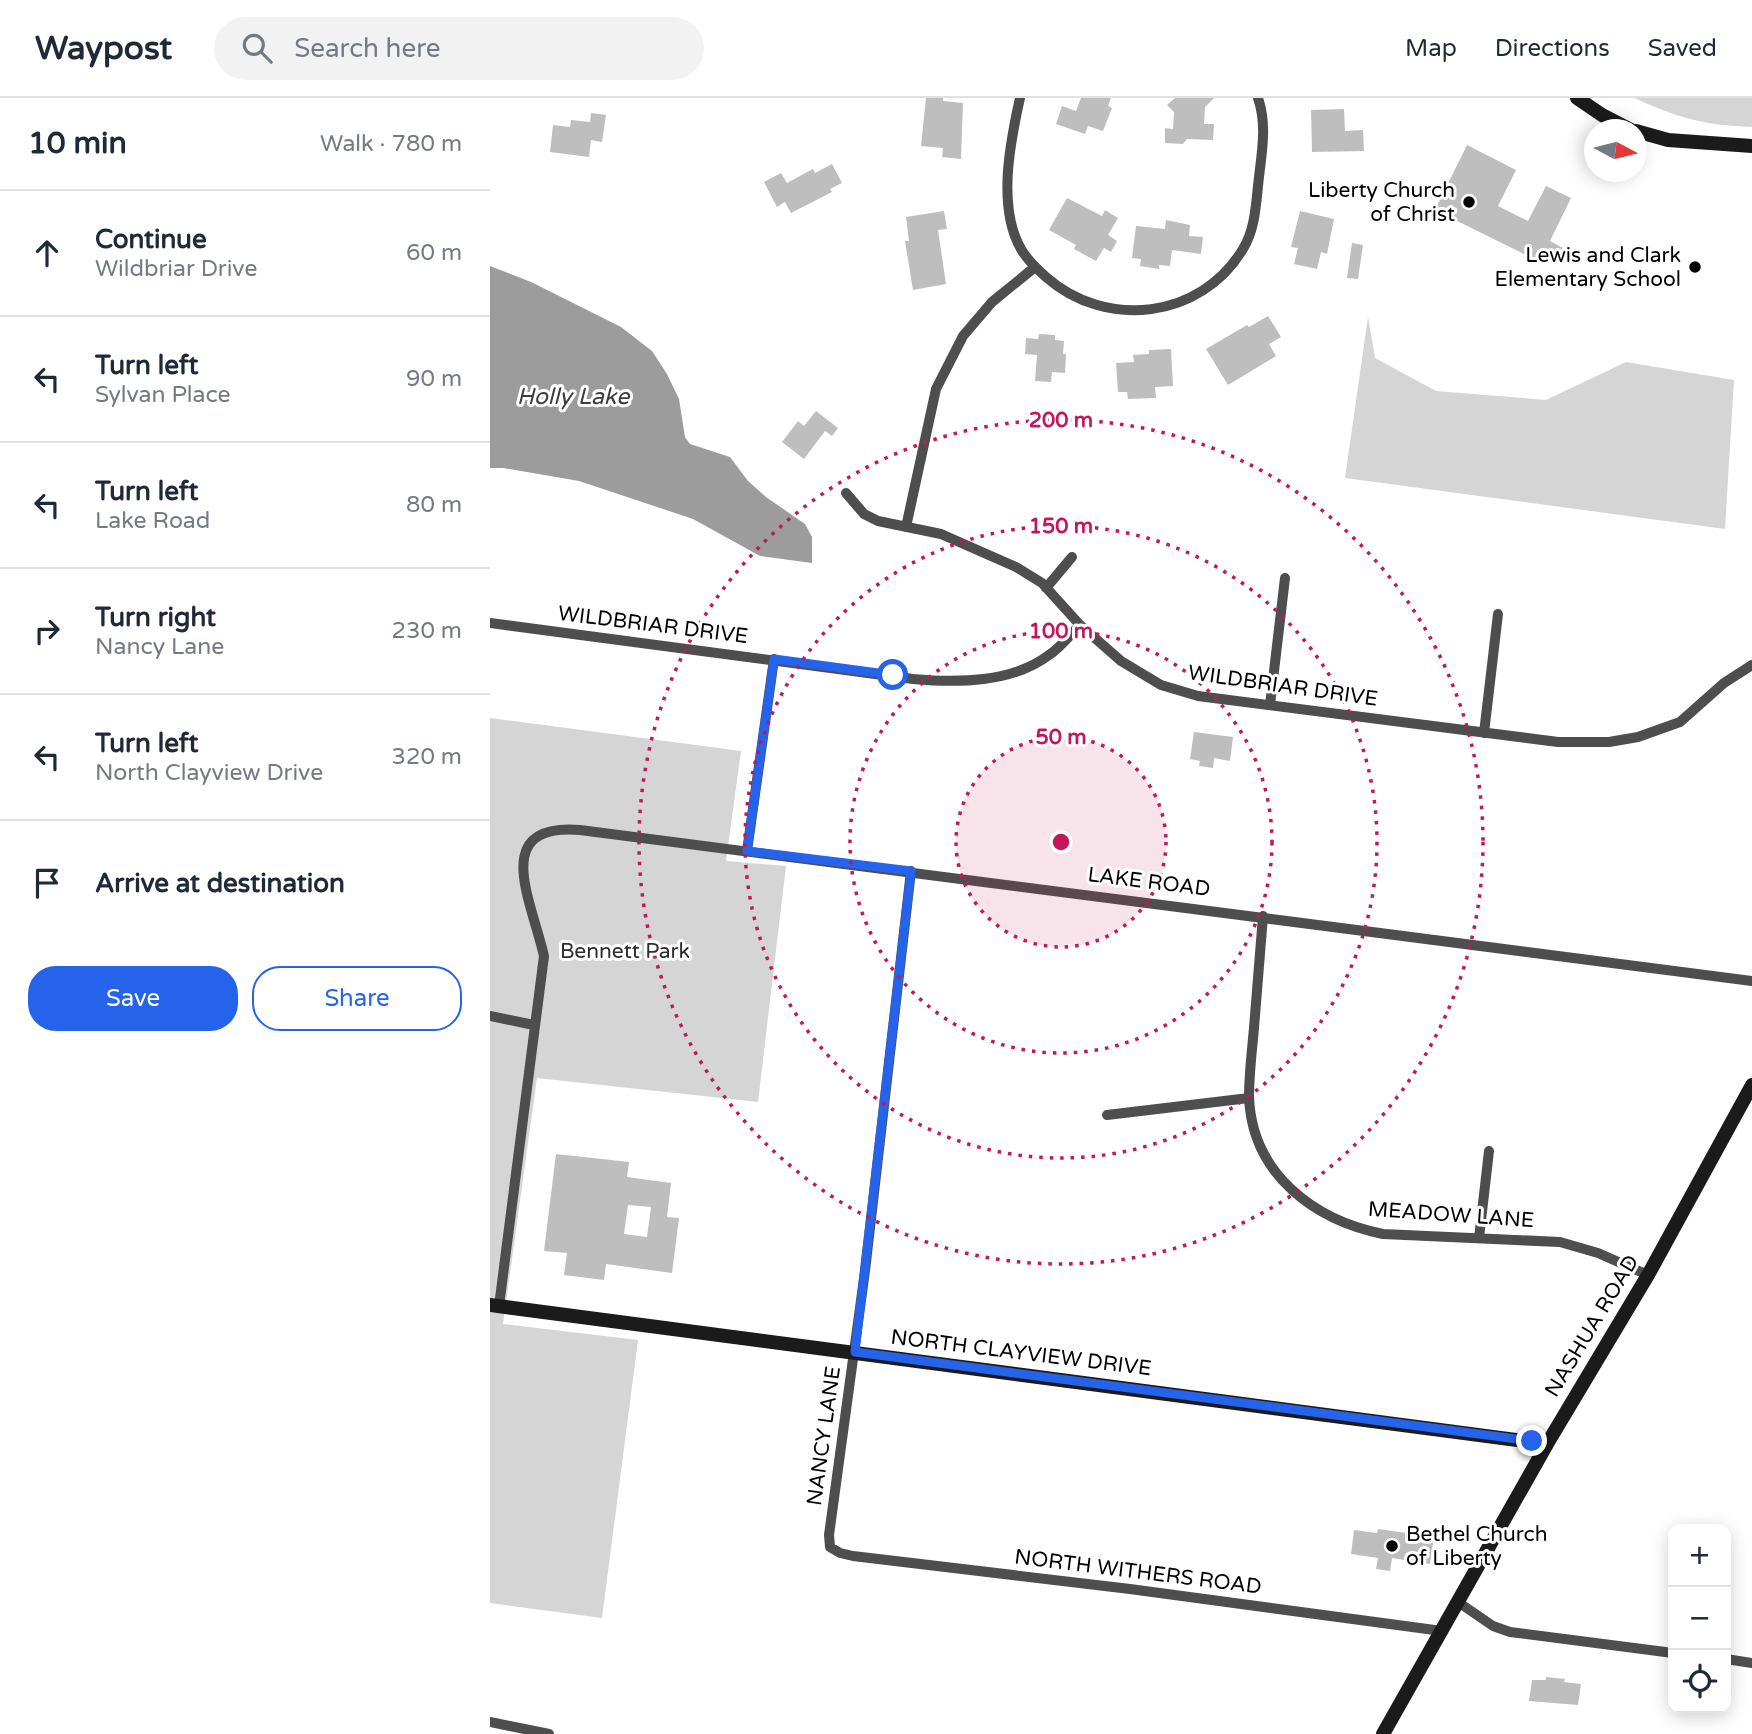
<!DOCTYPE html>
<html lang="en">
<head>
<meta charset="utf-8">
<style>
  body { margin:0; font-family:"Varela Round",sans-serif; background:#f2f2f3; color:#1f2937 }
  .controls { position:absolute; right:21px; bottom:21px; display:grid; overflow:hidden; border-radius:14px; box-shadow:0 4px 18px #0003 }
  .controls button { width:63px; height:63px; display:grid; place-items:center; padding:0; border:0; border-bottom:2px solid #e0e1e3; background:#fff; color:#1f2937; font:35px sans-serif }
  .compass { position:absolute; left:1094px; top:21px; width:63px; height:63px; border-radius:50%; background:#fff; box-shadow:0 4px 18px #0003; rotate:97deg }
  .stop { position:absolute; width:21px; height:21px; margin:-16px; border:5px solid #2563eb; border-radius:50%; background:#fff }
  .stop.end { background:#2563eb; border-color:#fff; box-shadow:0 2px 7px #0008 }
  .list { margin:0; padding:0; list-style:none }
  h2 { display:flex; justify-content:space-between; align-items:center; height:91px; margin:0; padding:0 28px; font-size:30px }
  h2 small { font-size:23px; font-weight:400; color:#747a83 }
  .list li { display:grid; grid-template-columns:46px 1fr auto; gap:21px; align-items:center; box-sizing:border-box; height:126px; padding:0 28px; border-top:2px solid #e0e1e3 }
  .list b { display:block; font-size:26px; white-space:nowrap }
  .list p { margin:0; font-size:23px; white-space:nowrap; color:#747a83 }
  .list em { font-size:23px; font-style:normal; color:#747a83 }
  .actions { display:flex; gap:14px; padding:21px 28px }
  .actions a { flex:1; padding:16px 0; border:2px solid #2563eb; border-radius:28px; text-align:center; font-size:24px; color:#2563eb }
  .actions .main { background:#2563eb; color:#fff }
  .icon { flex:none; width:38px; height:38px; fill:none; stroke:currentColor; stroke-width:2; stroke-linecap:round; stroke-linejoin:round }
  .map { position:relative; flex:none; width:1262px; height:1636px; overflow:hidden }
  header { display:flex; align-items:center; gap:42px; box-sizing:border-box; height:98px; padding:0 35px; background:#fff; border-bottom:2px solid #e0e1e3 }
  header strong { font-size:33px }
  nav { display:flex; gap:38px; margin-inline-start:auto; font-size:24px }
  .search { width:490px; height:63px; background:#f2f2f3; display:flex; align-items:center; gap:18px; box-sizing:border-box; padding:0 24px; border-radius:38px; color:#747a83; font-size:26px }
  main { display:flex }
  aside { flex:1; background:#fff }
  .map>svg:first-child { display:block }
  .green { fill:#d5d5d5 }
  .water { fill:#9c9c9c }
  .building { fill:#bebebe; fill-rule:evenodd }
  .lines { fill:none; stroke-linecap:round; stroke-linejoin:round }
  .street { stroke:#4e4e4e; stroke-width:10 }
  .secondary { stroke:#1b1b1b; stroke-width:14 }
  .route { stroke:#2563eb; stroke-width:9 }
  .ring { fill:none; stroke:#c2185b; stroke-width:3.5; stroke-dasharray:3.5 7 }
  .poi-dot { fill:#000; stroke:#fff; stroke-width:2.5 }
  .labels { text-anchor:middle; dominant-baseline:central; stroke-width:6; stroke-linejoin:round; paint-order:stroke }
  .poi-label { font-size:21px; fill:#000; stroke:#fff; text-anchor:end }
  .street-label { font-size:21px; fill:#000; stroke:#fff }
  .park-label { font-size:21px; fill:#2c2c2c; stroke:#fff }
  .water-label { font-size:23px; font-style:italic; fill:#3d3d3d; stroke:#fff }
  .centre { fill:#c2185b; stroke:#fff; stroke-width:3.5 }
  .ring-label { font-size:21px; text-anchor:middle; font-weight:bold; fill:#c2185b; stroke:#fff; stroke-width:6; stroke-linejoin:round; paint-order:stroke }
</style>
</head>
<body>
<header>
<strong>Waypost</strong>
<div class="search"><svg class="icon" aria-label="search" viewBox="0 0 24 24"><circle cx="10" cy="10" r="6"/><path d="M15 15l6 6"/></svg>Search here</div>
<nav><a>Map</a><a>Directions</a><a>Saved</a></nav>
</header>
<main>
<aside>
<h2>10 min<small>Walk · 780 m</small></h2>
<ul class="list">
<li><svg class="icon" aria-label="ahead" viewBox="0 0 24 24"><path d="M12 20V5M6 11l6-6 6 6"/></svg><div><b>Continue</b><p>Wildbriar Drive</p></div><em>60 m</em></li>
<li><svg class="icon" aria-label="left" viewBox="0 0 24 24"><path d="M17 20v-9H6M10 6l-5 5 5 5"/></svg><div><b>Turn left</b><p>Sylvan Place</p></div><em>90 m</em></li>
<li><svg class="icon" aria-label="left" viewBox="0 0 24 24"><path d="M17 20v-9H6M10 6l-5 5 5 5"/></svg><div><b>Turn left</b><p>Lake Road</p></div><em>80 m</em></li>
<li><svg class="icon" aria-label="right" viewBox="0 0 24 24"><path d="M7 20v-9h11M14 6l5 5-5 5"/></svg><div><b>Turn right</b><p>Nancy Lane</p></div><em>230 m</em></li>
<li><svg class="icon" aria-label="left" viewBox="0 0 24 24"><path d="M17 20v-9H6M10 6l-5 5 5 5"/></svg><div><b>Turn left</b><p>North Clayview Drive</p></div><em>320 m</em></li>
<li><svg class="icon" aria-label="arrive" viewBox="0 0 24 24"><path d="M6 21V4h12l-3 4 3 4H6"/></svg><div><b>Arrive at destination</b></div></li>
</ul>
<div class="actions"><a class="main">Save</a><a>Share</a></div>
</aside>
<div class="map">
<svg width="1262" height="1636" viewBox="0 0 1262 1636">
  <rect width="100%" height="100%" fill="#fff"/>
  <path class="green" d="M1144 0H1262V29C1213 27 1189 20 1144 0Z
    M878 219 885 260 946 293 1056 302 1136 264 1244 282 1235 431 855 380Z
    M0 620 251 653 236 763 296 768 268 1004 47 980 13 1226 148 1242 112 1520 0 1505Z"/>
  <path class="water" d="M0 168 41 184 131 229 162 253 177 276 189 301 195 339 200 346 240 359 258 383 276 399 315 426 322 439V465L270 458 203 421 89 383 13 370H0Z"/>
  <path class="building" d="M436 0H453V3L473 5 471 61 452 59 453 50 431 48Z
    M591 0H621L618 8 622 10 613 33 598 28 595 36 566 26 572 8 586 13Z
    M685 0H724L715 9 714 26H724L723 42 697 41 693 46 675 45V30L683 31 684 14 677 7Z
    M854 11 855 33 873 32 874 53 822 54 821 12Z
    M101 15 116 17 112 44 101 42 99 59 60 54 63 27 80 29 81 22 100 24Z
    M977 47 1026 72 1008 108 1038 123 1056 88 1081 100 1060 143 1073 150 1066 166 1052 159 1050 164 945 112Z
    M342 66 352 85 340 91 342 94 301 115 295 104 287 109 274 84 291 75 297 85 323 71 325 75Z
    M577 100 612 118 615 112 628 120 618 137 627 143 621 154 614 150 606 163 584 151 586 147 559 132Z
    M454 113 457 131 448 132 456 186 423 192 415 143H419L416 119Z
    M810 113 844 121 837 156 831 154 827 171 804 166 808 150 801 149Z
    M676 122 700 127 699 138 713 139 711 156 682 152 680 168 669 167V171L650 168 651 161 642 160 646 128 675 131Z
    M862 145 873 147 868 181 857 180Z
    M778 218 791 239 779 246 786 258 738 287 716 251 757 227 759 229Z
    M549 236 565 237V242L574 243 573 256H576L575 275 562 274 561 284 545 283 547 257 535 256 536 240 548 241Z
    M681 251 683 288 665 289 666 300 638 301 637 294H628L626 265 644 264 643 257 659 256V252Z
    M326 313 348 330 342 338 335 333 314 361 292 344 308 323 314 328Z
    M704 634 743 639 740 663 724 660 723 670 709 668 710 663 700 661Z
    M66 1056 139 1064 137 1079 181 1085 177 1119 189 1120 182 1175 116 1166 114 1182 74 1177 77 1155 54 1153ZM138 1107 161 1109 157 1139 134 1136Z
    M888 1431 944 1439 940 1466 902 1460 900 1473 886 1471 888 1460 861 1456 864 1432 887 1435Z
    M1056 1579 1075 1581 1074 1584 1091 1586 1088 1607 1039 1603 1042 1582H1056Z"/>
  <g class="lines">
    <path class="street" d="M530 0C520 45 507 109 531 151 537 162 547 171 556 179 616 232 711 221 753 151 766 130 766 103 769 79 772 53 777 26 768 0
      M356 395 374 416 388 423 451 436 526 469 552 485 590 527 631 563 671 587 708 598 1068 644H1119L1148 639 1190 624 1234 585 1262 567
      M416 429 446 291 473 238 502 204 545 169
      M556 490 582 459
      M0 525 423 581C467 585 522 585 559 557 571 549 580 537 590 527
      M780 607 795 480
      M994 635 1008 516
      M257 753 284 561
      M421 773 375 1173 339 1437 340 1449 350 1455 363 1458 640 1491 952 1533
      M773 818C770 856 767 893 764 930 762 953 759 976 759 999 762 1076 824 1122 893 1136L1070 1144 1108 1155 1158 1177
      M0 918 44 927
      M617 1017 759 1000
      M989 1140 999 1053
      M9 1208 54 858C41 801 0 725 90 732L1262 883
      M968 1504 1003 1528 1020 1534 1183 1555
      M1236 1561 1262 1565
      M0 1624 59 1636"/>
    <path class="secondary" d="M1087 0 1112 17 1141 32
      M1146 33 1178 42 1262 48
      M0 1207 1057 1346
      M893 1636 1057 1346 1158 1177 1262 987"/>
  </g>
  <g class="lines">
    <path class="route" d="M403 577 284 561 257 753 421 773 365 1254 1042 1343"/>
  </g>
  <circle cx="571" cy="744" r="105" fill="#c2185b" fill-opacity=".12"/>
  <g class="ring">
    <circle cx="571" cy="744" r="105"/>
    <circle cx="571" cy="744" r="211"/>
    <circle cx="571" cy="744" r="316"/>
    <circle cx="571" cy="744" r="422"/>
  </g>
  <g class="poi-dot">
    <circle cx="979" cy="104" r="7"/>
    <circle cx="1205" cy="169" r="7"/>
    <circle cx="902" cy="1448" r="7"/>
  </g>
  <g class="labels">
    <g class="poi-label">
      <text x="965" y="92">Liberty Church<tspan x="965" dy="24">of Christ</tspan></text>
      <text x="1191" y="157">Lewis and Clark<tspan x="1191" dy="24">Elementary School</tspan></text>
      <text x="916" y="1436" text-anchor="start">Bethel Church<tspan x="916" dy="24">of Liberty</tspan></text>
    </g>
    <g class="street-label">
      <text transform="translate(163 527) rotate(7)">WILDBRIAR DRIVE</text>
      <text transform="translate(793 588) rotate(8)">WILDBRIAR DRIVE</text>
      <text transform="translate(659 784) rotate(7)">LAKE ROAD</text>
      <text transform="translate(961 1117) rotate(4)">MEADOW LANE</text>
      <text transform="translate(1102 1228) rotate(-59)">NASHUA ROAD</text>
      <text transform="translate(531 1255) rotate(7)">NORTH CLAYVIEW DRIVE</text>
      <text transform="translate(334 1338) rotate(-82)">NANCY LANE</text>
      <text transform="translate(648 1474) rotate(7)">NORTH WITHERS ROAD</text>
    </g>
    <g class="park-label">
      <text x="135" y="853">Bennett Park</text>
    </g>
    <g class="water-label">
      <text x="83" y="299">Holly Lake</text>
    </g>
  </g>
  <circle cx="571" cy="744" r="10" class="centre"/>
  <g class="ring-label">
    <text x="571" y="329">200 m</text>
    <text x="571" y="435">150 m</text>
    <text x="571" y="540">100 m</text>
    <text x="571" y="646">50 m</text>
  </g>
</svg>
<div class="controls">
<button>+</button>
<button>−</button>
<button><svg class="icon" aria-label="locate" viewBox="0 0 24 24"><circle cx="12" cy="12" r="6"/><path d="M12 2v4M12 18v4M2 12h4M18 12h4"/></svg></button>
</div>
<svg class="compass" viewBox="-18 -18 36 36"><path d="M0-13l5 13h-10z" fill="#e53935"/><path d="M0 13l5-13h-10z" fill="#747a83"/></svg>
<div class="stop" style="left:403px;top:577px"></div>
<div class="stop end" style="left:1042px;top:1343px"></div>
</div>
</main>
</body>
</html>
